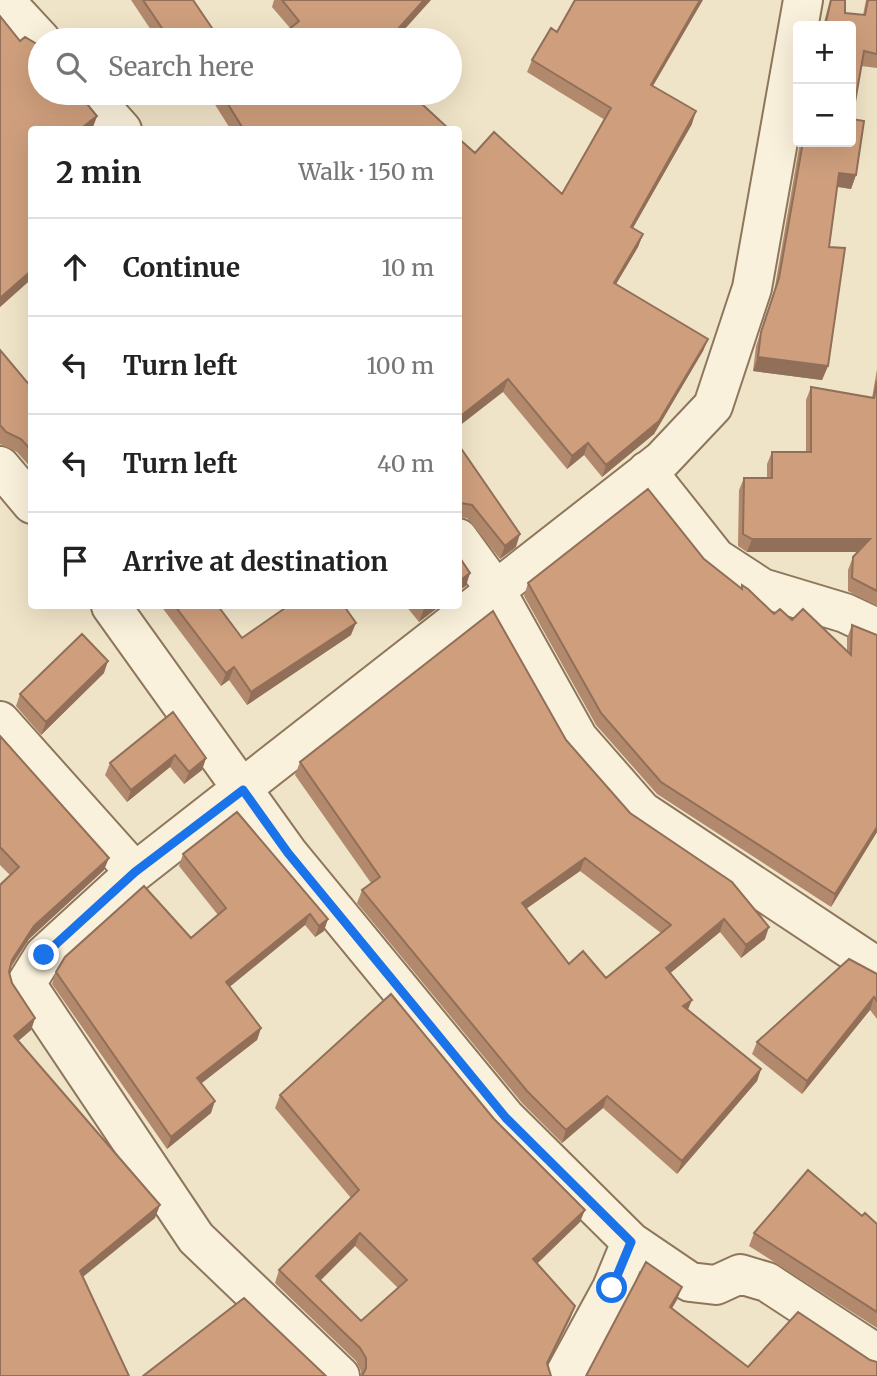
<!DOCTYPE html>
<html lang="en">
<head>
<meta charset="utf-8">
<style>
  body { margin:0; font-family:Merriweather,serif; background:#f2f2f2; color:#222 }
  .controls { position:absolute; right:21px; top:21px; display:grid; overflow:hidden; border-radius:7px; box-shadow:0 7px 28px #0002 }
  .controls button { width:63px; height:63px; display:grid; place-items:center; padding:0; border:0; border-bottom:2px solid #e0e0e0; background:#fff; color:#222; font:35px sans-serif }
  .stop { position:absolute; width:21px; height:21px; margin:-16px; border:5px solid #1a73e8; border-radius:50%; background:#fff }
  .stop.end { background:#1a73e8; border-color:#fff; box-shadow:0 2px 7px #0008 }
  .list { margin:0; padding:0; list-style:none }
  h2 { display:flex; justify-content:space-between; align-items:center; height:91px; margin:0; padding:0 28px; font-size:30px }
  h2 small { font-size:23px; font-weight:400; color:#767676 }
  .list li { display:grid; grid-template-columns:46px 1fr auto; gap:21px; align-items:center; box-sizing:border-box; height:98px; padding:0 28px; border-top:2px solid #e0e0e0 }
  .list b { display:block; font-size:26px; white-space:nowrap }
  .list em { font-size:23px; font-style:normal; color:#767676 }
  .icon { flex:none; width:38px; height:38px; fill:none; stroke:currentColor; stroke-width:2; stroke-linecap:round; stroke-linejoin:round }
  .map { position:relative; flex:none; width:877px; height:1376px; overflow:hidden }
  .search { position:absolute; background:#fff; box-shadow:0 7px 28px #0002; left:28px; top:28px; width:434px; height:77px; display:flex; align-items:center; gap:18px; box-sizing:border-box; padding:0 24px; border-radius:38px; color:#767676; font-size:26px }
  .panel { position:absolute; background:#fff; box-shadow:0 7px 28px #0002; left:28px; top:126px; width:434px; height:483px; border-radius:7px }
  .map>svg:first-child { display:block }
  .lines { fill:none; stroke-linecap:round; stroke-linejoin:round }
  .minor-casing { stroke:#8d765c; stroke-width:42 }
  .minor { stroke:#faf1dc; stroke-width:38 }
  .wall { fill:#b2896c; fill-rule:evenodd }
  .shaded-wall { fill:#916f58 }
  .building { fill:#cf9f7d; stroke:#916f58; stroke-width:2; fill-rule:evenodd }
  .route { stroke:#1a73e8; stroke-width:9 }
</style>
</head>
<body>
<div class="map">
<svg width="877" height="1376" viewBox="0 0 877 1376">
  <rect width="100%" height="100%" fill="#f0e4c8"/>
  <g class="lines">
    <defs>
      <path id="minor" d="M4 0 41 40
        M89 93 122 130
        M0 466 32 504
        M647 471 716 558 762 588 845 613 877 628
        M458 538 495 589 578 738 642 811 877 967
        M111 606 288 853 506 1118 631 1242 690 1282 716 1285 740 1274 767 1282 877 1354
        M0 721 135 872
        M340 1376 196 1238 26 984 44 955 135 872 662 460 713 406 752 288 803 0
        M564 1376 612 1288 631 1242"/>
    </defs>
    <use href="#minor" class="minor-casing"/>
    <use href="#minor" class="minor"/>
  </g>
  <path class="wall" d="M131 0H193L208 40H156L157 39Z
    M274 0H431L290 28 272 7Z
    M830 0H845V13L863 15 866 0H877V68L861 66 852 119 856 175 851 189 837 187 829 247 828 366 822 380 753 371 756 346 774 292 800 142H851V26H823Z
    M0 16 20 41 97 116 92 130H32V286L28 282 0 307Z
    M532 60 653 86 692 124 633 228 643 234 638 247 616 284 708 339 703 351 654 434 602 477 584 455 567 469 503 392 475 153 562 194 605 120 527 72Z
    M118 93H139L127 102Z
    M218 93H410L450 130H231L214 103Z
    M0 350 32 388V469L17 452 0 444Z
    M877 369V606L848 591V570L853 557 858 552H747L738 546 739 490 744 478H767V464L772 452H806V400L811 387 872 398Z
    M458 444 516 547 500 559 467 518 458 517Z
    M704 559 741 588 742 585 774 614 792 620 847 651V638L852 625 877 832 831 907 657 794 596 725 524 596 528 583Z
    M161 606H218L242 638 284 609 282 606H344L351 635 247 705 229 680 221 686Z
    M406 606H440L419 622Z
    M104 673 41 735 16 706 20 694Z
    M173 712 206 758 202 770 184 784 170 767 127 802 105 775 110 763Z
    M0 736 104 870 29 939 10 969 9 972 12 983 35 1018 31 1030 18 1041 155 1218 83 1277 0 1376 10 875 0 865Z
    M566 740 630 813 765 939 741 958 720 932 670 973 688 1010 761 1069 757 1081 677 1174 603 1108 562 1143 522 1103 357 903 362 890 371 883 295 775 300 762ZM580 871 661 933 606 978 569 964 526 909Z
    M237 812 324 931 315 937 305 925 229 987 261 1028 257 1040 201 1083 211 1113 167 1149 52 984 56 972 191 938 218 915 179 866 183 854Z
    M877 974V1019L870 1010 802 1094 752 1054 757 1042Z
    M280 1095 494 1119 580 1222 537 1264 575 1306 570 1319 547 1365 550 1375 361 1376V1371L356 1361 275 1283 279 1270 351 1198 275 1108ZM355 1246 398 1288 361 1321 320 1280Z
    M862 1216 877 1224V1328L749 1246 754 1233Z"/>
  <path class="shaded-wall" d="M424 0H431L395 40H388Z
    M700 0H703L646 98 651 85Z
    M212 28 208 40H196Z
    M130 93H139L127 102Z
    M696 111 692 124 626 240 631 227Z
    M97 116 92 129 79 130Z
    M839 173 856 175 851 189 834 186Z
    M643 234 638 247 609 296 614 283Z
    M32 270 28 282 0 307V298Z
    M708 339 703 351 654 434 602 477 606 465Z
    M758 357 828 366 822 380 753 371Z
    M508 379 503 392 458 427V418Z
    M588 443 584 455 567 469 572 456Z
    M520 534 516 547 500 559 505 546Z
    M752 539H870L865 552H747Z
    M470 573 466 586 458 591V582Z
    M429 606H440L419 622 424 609Z
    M356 623 351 635 247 705 251 692Z
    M108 661 104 673 41 735 46 722Z
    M234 667 229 680 221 686 226 673Z
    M175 755 170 767 127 802 131 790Z
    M206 758 202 770 184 784 189 772Z
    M877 827V832L831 907 835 894Z
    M109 858 104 870 29 939 7 972 12 960 34 926Z
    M585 858 580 871 517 915 522 903Z
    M310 914 305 925 221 994 226 982Z
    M328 919 324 931 315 937 319 926Z
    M724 919 720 932 662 980 666 968Z
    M769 927 765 939 741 958 746 945Z
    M874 997 870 1010 802 1094 807 1081Z
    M692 1000 687 1012 683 1006Z
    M35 1018 31 1030 9 1049 14 1036Z
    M261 1028 257 1040 193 1090 197 1078Z
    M761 1069 757 1081 677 1174 682 1161Z
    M607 1096 603 1108 562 1143 566 1130Z
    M215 1101 211 1113 167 1149 171 1137Z
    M160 1205 155 1218 75 1283 80 1271Z
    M585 1210 580 1222 528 1272 533 1259Z
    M360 1233 355 1246 312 1289 316 1276Z
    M682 1287 677 1300 665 1320 670 1307Z
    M575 1306 570 1319 542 1376 547 1363Z"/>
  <path class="building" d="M143 0H193L212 28 196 40H170Z
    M282 0H424L388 40H276L299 21Z
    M575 0H700L651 85 696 111 631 227 643 234 614 283 708 339 659 421 606 465 588 443 572 456 508 379 458 418V138L475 153 494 132 562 194 611 108 532 60 551 28 557 32Z
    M831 0H845V13L865 15 868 0H877V54L864 51 852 119 864 121 856 175 839 173 829 247 845 248 828 366 758 357 761 332 779 278 803 142H851V26H825Z
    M0 16 20 41 25 37 40 46V93H78L97 116 79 130H32V270L0 298Z
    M162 36 165 40H156Z
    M221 93H410L450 130H244Z
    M0 350 32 388V451L21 439 6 432 0 425Z
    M877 381V591L852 578 853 557 870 539H752L743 534 744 478H772V452H811V387L874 398Z
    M458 444 520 534 505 546 472 505 461 503 458 504Z
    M648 489 704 559 742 589V585L748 589 774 614 780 609 792 620 803 609 851 655 852 625 877 635V827L835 894 661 782 601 713 528 583Z
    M458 555 470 573 458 582Z
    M175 606H218L242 638 288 606H344L356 623 251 692 234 667 226 673Z
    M493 611 566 740 630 813 732 882 769 927 746 945 724 919 666 968 692 1000 683 1006 761 1069 682 1161 607 1096 566 1130 527 1091 362 890 380 877 300 762ZM585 858 671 925 606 978 583 951 569 964 522 903Z
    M82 634 108 661 46 722 20 694Z
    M173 712 206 758 189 772 175 755 131 790 110 763Z
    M0 736 109 858 34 926 12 960 9 972 12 983 35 1018 14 1036 160 1205 80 1271 129 1376H0V885L19 867 0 847Z
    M237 812 328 919 319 926 310 914 226 982 261 1028 197 1078 215 1101 171 1137 56 972 65 957 144 886 191 938 226 908 183 854Z
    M849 959 877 974V1001L874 997 807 1081 757 1042Z
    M391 994 494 1119 585 1210 533 1259 575 1306 547 1363 551 1376H362L366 1368V1358L360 1348 279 1270 359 1190 280 1095ZM360 1233 407 1280 361 1321 316 1276Z
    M808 1170 862 1216 865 1213 877 1224V1312L754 1233Z
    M646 1262 682 1287 670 1307 748 1367 798 1312 870 1360 877 1362V1376H586Z
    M244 1298 326 1376H143Z"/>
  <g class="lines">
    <path class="route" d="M44 955 135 872 243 790 288 853 506 1118 631 1242 612 1288"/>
  </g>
</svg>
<div class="controls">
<button>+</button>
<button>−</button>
</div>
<div class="stop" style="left:612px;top:1288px"></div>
<div class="stop end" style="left:44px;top:955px"></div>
<div class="search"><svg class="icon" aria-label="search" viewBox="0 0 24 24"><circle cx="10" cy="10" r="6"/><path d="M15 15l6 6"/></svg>Search here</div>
<section class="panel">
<h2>2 min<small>Walk · 150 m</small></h2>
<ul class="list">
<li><svg class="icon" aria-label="ahead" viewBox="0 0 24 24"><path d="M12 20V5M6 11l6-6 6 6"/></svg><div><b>Continue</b></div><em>10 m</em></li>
<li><svg class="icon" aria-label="left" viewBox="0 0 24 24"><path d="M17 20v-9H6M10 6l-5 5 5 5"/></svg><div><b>Turn left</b></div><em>100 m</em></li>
<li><svg class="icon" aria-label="left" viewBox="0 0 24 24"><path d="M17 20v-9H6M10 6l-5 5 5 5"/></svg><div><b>Turn left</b></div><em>40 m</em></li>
<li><svg class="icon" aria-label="arrive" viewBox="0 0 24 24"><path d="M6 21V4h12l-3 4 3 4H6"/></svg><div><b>Arrive at destination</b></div></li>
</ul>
</section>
</div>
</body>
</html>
